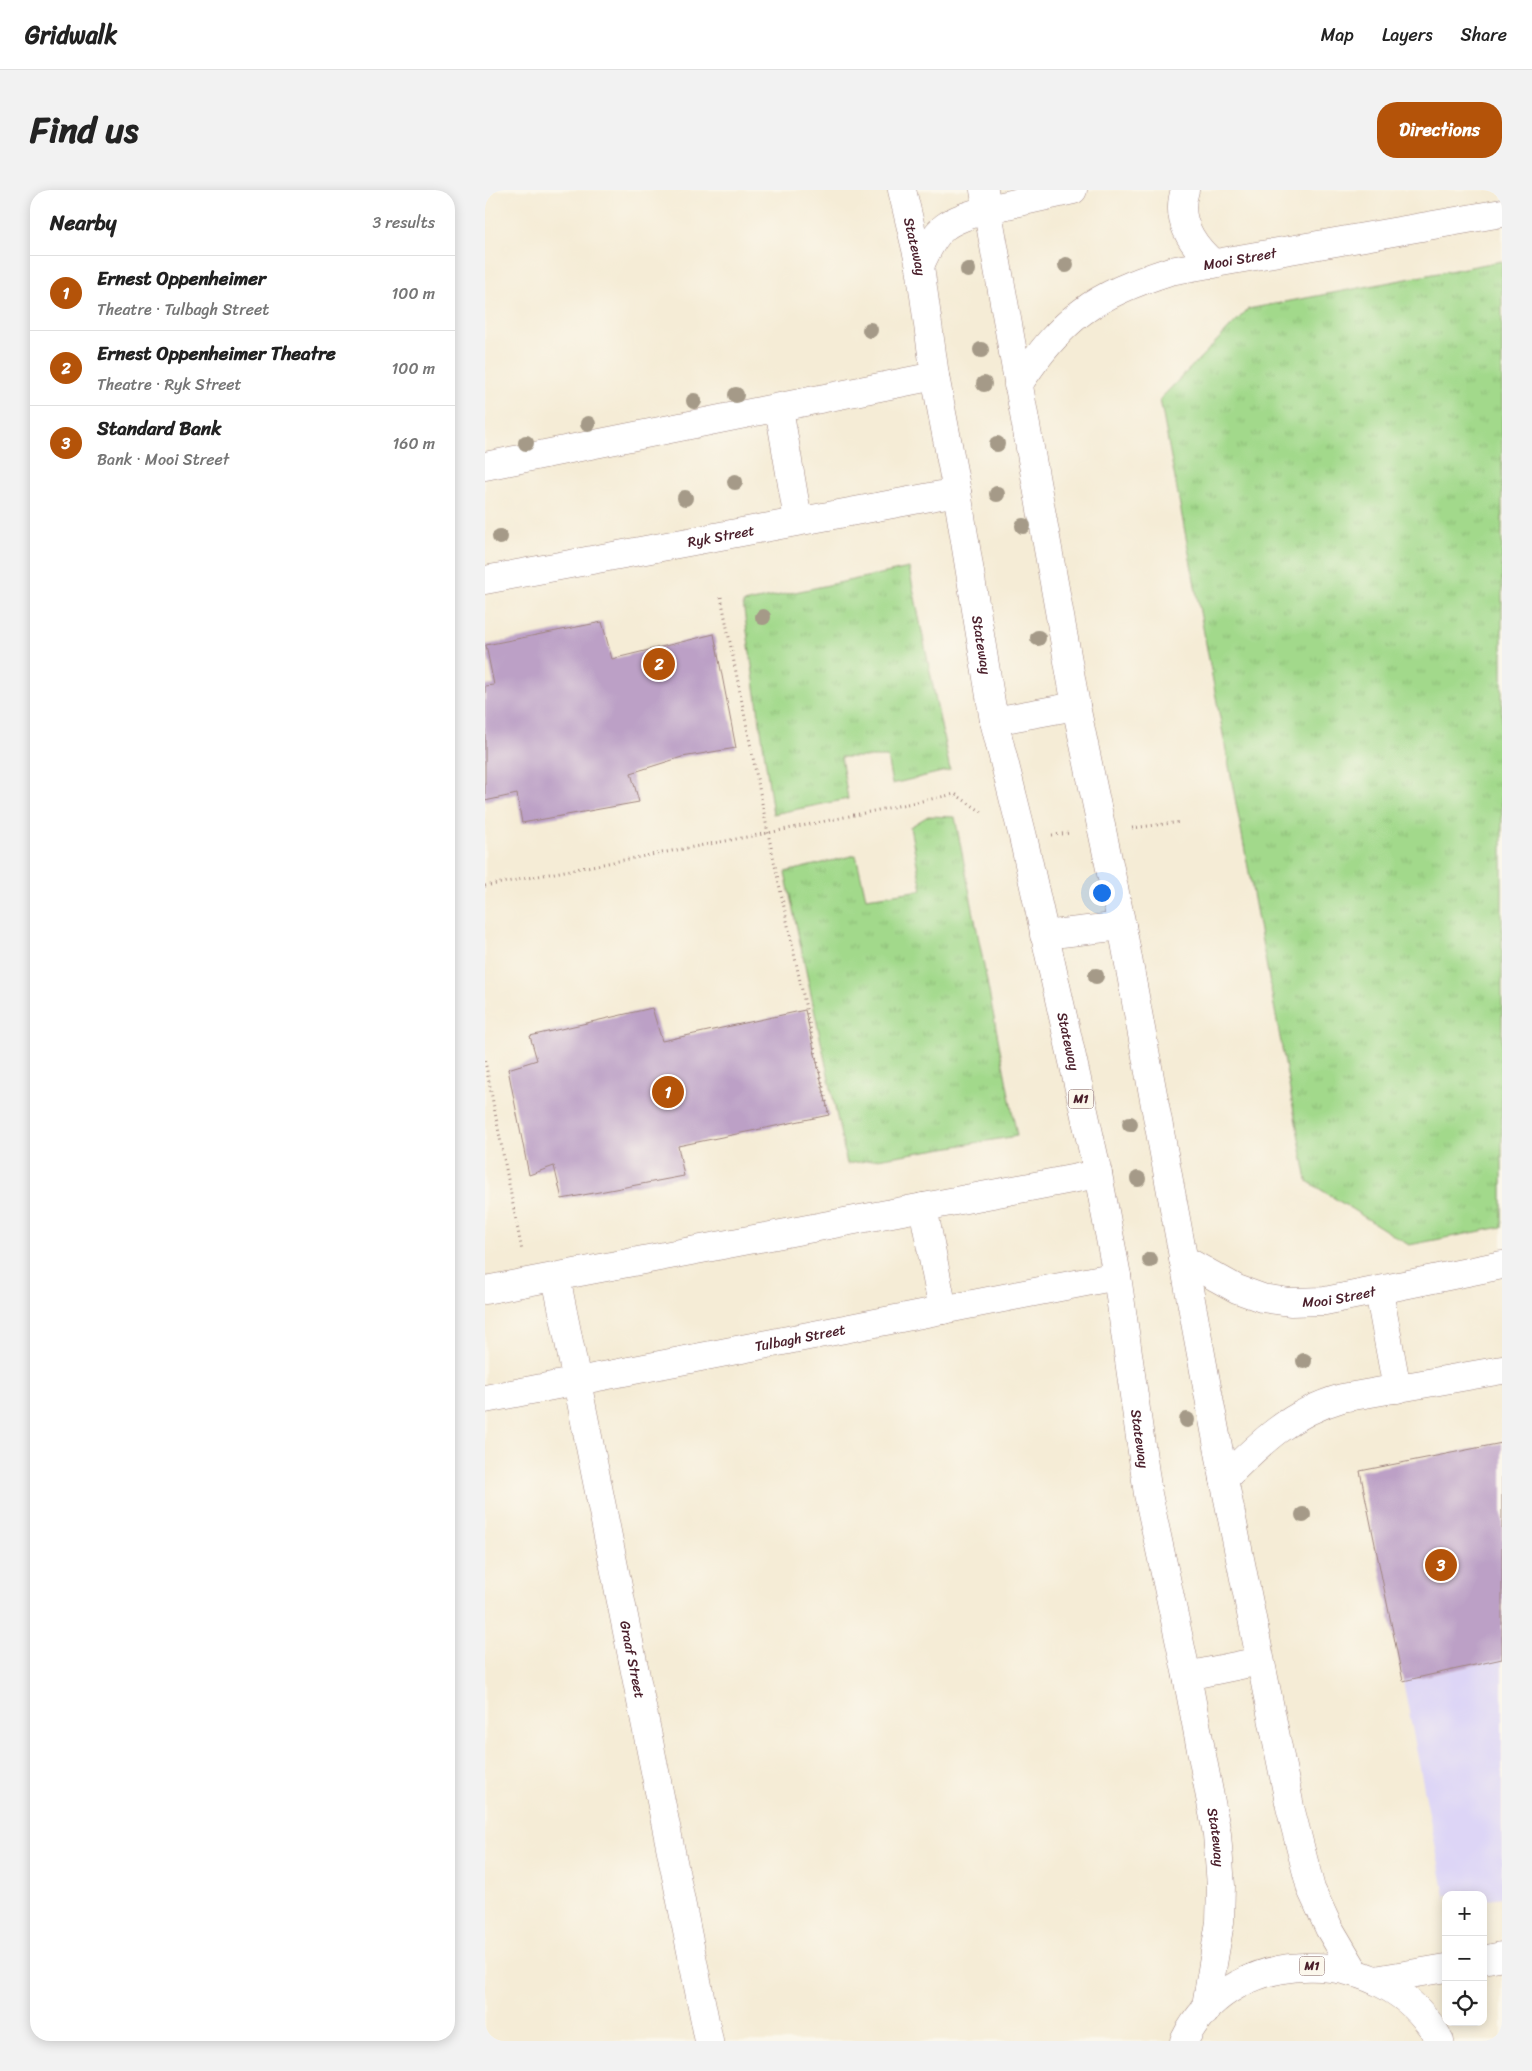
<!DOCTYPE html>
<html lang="en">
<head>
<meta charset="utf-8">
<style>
  body { margin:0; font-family:Sriracha,sans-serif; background:#f2f2f2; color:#222 }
  .controls { position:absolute; right:15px; bottom:15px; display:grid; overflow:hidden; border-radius:10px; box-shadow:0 2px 12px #0003 }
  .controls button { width:45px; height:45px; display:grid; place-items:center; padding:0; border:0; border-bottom:1px solid #e0e0e0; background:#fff; color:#222; font:25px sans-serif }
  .you { position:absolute; left:616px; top:702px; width:18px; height:18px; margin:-12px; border:4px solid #fff; border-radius:50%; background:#1a73e8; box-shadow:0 0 0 8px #1a73e833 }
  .badge { display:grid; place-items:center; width:32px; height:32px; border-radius:50%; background:#b45309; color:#fff; font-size:16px; font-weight:700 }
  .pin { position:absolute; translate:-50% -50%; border:2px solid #fff; box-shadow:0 1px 5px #0006 }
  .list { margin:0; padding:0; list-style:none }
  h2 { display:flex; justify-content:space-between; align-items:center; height:65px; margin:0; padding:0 20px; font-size:21px }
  h2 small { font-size:16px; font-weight:400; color:#767676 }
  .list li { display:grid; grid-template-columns:32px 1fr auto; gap:15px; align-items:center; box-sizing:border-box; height:75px; padding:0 20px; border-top:1px solid #e0e0e0 }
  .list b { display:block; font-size:19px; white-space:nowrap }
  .list p { margin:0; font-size:16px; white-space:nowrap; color:#767676 }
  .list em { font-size:16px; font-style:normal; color:#767676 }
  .icon { flex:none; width:28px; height:28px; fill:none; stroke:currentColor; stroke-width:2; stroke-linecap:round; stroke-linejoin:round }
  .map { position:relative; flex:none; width:1017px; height:1851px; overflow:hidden; border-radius:20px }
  header { display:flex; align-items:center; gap:30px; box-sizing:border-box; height:70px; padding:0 25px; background:#fff; border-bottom:1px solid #e0e0e0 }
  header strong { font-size:24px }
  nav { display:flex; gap:28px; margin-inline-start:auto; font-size:18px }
  .intro { display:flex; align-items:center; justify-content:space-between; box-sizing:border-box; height:120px; padding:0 30px }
  h1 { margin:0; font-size:35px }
  .button { padding:12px 22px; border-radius:20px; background:#b45309; color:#fff; font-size:18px; font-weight:700 }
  main { display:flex; gap:30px; padding:0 30px }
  aside { flex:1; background:#fff; border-radius:20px; box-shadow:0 2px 12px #0003 }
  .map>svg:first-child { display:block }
  .built { fill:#ddd5f6 }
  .grass { fill:url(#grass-tufts); stroke:#767c5b }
  .building { fill:#bca0c6 }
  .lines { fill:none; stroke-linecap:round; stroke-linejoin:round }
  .minor-casing { stroke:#a08680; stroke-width:29 }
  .major-casing { stroke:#a08680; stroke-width:29 }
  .path { stroke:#a08680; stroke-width:3; stroke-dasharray:1 4; stroke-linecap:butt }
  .minor { stroke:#fff; stroke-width:28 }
  .major { stroke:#fff; stroke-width:28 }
  .tree { fill:#a59a88 }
  .labels { text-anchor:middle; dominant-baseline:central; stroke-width:4.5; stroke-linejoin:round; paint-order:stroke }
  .shield { fill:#fbf7ec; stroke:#7f6065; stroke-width:1 }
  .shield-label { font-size:12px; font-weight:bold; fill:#4a1f2b }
  .street-label { font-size:14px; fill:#4a1f2b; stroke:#fbf7ec }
</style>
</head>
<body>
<header>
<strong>Gridwalk</strong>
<nav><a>Map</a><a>Layers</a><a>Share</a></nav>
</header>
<div class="intro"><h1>Find us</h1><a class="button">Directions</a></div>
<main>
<aside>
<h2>Nearby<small>3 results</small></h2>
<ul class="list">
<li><span class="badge">1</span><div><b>Ernest Oppenheimer</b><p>Theatre · Tulbagh Street</p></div><em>100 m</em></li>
<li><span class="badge">2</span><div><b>Ernest Oppenheimer Theatre</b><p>Theatre · Ryk Street</p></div><em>100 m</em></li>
<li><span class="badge">3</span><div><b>Standard Bank</b><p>Bank · Mooi Street</p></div><em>160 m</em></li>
</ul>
</aside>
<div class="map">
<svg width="1017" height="1851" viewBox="0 0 1017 1851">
  <defs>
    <pattern id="grass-tufts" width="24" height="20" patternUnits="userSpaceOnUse" patternTransform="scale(1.25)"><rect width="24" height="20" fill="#a2d98b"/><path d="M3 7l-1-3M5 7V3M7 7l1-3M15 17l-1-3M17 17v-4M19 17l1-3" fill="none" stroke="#8dba78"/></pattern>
  </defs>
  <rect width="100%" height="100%" fill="#fbf7ec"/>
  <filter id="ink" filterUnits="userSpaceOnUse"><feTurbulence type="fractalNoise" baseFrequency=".02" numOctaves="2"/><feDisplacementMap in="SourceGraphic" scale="10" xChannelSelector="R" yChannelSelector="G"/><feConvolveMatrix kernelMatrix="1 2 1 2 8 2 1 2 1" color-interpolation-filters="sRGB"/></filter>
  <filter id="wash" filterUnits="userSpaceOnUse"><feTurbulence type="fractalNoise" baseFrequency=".0096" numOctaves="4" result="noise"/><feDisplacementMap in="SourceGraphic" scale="20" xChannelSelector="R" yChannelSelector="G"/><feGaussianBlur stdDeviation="1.12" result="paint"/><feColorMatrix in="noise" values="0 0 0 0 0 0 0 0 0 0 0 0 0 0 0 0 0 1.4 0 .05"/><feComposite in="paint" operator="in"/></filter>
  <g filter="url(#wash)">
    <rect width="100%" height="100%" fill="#f5ecd6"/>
    <path class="built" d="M1017 1469V1707L998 1710V1705H961V1711L918 1491Z"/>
    <path class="grass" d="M1017 71V1037L924 1055 822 991 675 209 763 119Z
      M424 378 465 580 407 594 402 567H356L363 609 288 624 258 413Z
      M443 626 470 627 532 946 362 974 300 682 371 665 381 708 437 700 425 637Z"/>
    <g id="blocks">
      <path class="building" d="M117 432 127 469 229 444 251 558 197 567 146 583 154 612 37 633 32 604 0 611V496L9 495 1 455Z
        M167 818 177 851 320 820 344 925 193 956 199 986 77 1009 69 976 44 985 23 879 52 870 45 846Z
        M1017 1253V1469L918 1491 875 1281Z"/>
    </g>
  </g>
  <g filter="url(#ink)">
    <use href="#blocks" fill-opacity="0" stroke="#a08680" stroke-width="1"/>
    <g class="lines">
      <defs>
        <g id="minor">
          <path d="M700 0C690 30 707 55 729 74"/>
          <path d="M504 19 588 0"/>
          <path id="s1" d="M533 195C578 127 608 106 685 81L1017 23"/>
          <path d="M294 218 313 330"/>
          <path d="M0 276 450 186"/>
          <path id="s2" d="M0 390 472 302"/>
          <path d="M438 1017 458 1120"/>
          <path id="s3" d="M698 1069 752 1099 777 1108 805 1112 840 1111 1017 1075"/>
          <path id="s4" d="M71 1087 224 1851"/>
          <path d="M0 1100 613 984"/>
          <path d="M894 1101 912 1199"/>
          <path id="s5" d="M0 1209 632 1086"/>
          <path d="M739 1289C776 1252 805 1223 857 1208L1017 1180"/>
          <path d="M998 1770 1017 1766"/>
          <path d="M890 1790 961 1778"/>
        </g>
        <g id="major">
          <path id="s6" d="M417 0 435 76 450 186 472 302 509 531 538 647 613 984 632 1086 663 1304 702 1486 732 1644 736 1696 735 1732 720 1822"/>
          <path d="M499 0 591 516 637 736 739 1289 805 1617 826 1699 844 1738 870 1782"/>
          <path d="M435 76C453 34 461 32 504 19"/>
          <path d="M509 531 591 516"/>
          <path d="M559 745 637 736"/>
          <path d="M702 1486 775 1471"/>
          <path d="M699 1851C748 1750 905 1754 955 1851"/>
        </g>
      </defs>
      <use href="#minor" class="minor-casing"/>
      <use href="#major" class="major-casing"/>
      <path class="path" d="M236 407 283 643 344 925
        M647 638 696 632
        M567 645 586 643
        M0 696 283 643 470 604 500 624
        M0 871 37 1061"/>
      <use href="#minor" class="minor"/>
      <use href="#major" class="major"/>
    </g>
    <g class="tree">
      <circle cx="581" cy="75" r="8"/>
      <circle cx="483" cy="80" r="8"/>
      <circle cx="385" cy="140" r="8"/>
      <circle cx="496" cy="160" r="8"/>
      <circle cx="499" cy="194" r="8"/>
      <circle cx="251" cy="205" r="8"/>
      <circle cx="209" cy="211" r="8"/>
      <circle cx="103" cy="234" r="8"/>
      <circle cx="41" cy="253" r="8"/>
      <circle cx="512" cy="254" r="8"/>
      <circle cx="250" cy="292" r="8"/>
      <circle cx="512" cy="304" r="8"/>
      <circle cx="200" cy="308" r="8"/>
      <circle cx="538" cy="336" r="8"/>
      <circle cx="15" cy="347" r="8"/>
      <circle cx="278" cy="427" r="8"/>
      <circle cx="553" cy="448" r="8"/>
      <circle cx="611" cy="786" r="8"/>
      <circle cx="645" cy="934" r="8"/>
      <circle cx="653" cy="989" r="8"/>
      <circle cx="665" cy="1070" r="8"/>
      <circle cx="819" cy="1171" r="8"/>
      <circle cx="702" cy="1230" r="8"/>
      <circle cx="818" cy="1325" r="8"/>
    </g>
  </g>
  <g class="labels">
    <g class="shield">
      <rect x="583.5" y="899.5" width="25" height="19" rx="4"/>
      <rect x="814.5" y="1766.5" width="25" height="19" rx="4"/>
    </g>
    <g class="shield-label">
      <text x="596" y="909">M1</text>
      <text x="827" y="1776">M1</text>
    </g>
    <g class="street-label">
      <text stroke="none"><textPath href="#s6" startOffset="58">Stateway</textPath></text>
      <text stroke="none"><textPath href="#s1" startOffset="266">Mooi Street</textPath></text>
      <text stroke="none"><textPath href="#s2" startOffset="240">Ryk Street</textPath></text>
      <text stroke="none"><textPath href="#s6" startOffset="462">Stateway</textPath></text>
      <text stroke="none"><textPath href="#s6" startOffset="868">Stateway</textPath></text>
      <text stroke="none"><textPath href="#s3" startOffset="166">Mooi Street</textPath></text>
      <text stroke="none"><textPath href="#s5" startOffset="321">Tulbagh Street</textPath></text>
      <text stroke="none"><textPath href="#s6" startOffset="1272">Stateway</textPath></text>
      <text stroke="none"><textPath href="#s4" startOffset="390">Graaf Street</textPath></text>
      <text stroke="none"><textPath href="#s6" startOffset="1678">Stateway</textPath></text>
    </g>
  </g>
</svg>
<div class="controls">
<button>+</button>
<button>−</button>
<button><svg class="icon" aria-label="locate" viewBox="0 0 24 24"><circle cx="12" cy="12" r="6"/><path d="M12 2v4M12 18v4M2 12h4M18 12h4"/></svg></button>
</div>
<div class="you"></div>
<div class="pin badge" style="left:183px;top:902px">1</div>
<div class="pin badge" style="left:174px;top:474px">2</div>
<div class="pin badge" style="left:956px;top:1375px">3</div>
</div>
</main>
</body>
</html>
